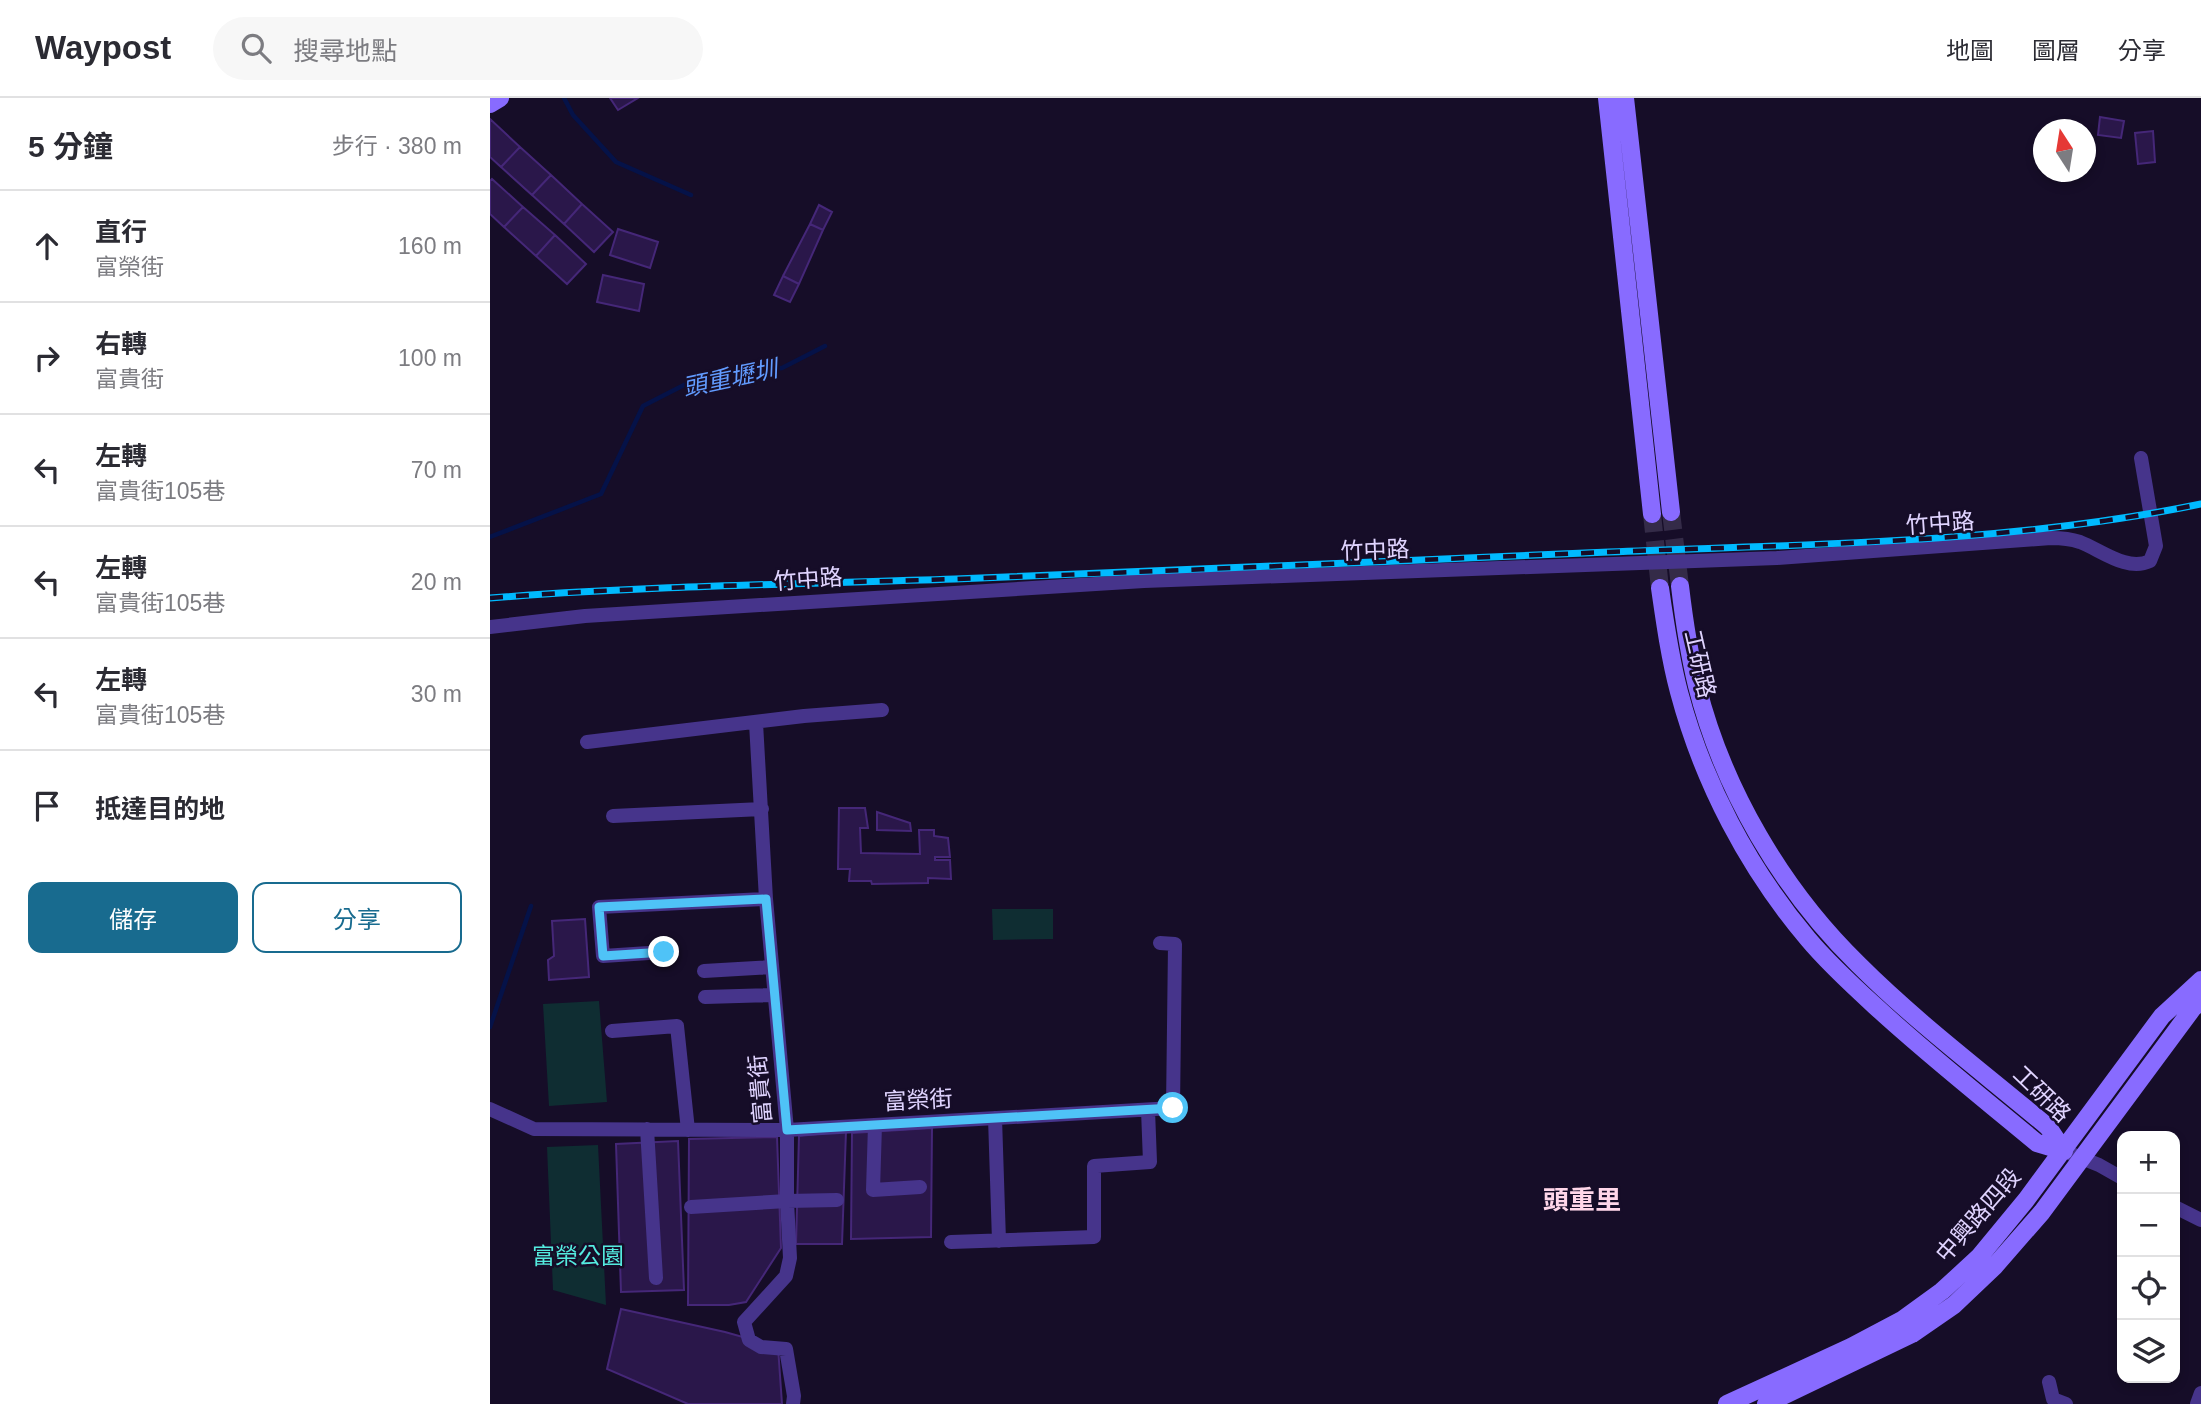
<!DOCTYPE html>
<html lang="zh-TW">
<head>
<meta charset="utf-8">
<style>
  body { margin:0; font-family:Helvetica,"Noto Sans TC",sans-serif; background:#f7f7f7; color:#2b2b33 }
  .controls { position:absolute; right:21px; bottom:21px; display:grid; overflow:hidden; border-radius:14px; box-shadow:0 4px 10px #0003 }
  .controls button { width:63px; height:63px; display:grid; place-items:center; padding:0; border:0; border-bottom:2px solid #e1e1e2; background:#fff; color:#2b2b33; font:35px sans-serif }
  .compass { position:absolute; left:1543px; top:21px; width:63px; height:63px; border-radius:50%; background:#fff; box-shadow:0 4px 10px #0003; rotate:348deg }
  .stop { position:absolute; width:21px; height:21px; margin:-16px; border:5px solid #4fc3f7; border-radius:50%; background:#fff }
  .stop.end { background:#4fc3f7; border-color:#fff; box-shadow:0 2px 7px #0008 }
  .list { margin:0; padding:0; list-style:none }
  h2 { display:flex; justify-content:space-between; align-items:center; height:91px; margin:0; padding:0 28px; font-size:30px }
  h2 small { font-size:23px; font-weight:400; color:#7c7c81 }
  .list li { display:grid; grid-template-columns:46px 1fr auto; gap:21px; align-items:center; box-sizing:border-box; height:112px; padding:0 28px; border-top:2px solid #e1e1e2 }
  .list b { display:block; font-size:26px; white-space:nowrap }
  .list p { margin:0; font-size:23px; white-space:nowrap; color:#7c7c81 }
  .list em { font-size:23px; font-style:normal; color:#7c7c81 }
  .actions { display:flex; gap:14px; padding:21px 28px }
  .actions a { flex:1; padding:16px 0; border:2px solid #186b8f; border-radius:14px; text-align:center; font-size:24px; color:#186b8f }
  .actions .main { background:#186b8f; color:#fff }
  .icon { flex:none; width:38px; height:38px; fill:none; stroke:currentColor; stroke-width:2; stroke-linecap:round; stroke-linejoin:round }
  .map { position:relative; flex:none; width:1711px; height:1306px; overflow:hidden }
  header { display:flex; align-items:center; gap:42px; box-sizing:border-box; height:98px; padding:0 35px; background:#fff; border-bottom:2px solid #e1e1e2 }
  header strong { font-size:33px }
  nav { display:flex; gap:38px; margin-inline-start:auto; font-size:24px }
  .search { width:490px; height:63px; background:#f7f7f7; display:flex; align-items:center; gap:18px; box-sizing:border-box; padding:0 24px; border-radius:38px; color:#7c7c81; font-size:26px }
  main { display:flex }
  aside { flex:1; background:#fff }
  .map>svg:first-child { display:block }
  .green { fill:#0f2d32 }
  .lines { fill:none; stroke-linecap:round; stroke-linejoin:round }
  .stream { stroke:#051248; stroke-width:4.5 }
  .building { fill:#2a174a; stroke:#452778; stroke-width:2 }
  .secondary-tunnel { stroke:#342b48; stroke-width:18; stroke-dasharray:18 9; stroke-linecap:butt }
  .street { stroke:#46348b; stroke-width:14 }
  .secondary { stroke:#886bff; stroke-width:18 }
  .rail-casing { stroke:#00baff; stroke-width:7 }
  .rail { stroke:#160d28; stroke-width:4.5; stroke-dasharray:13; stroke-linecap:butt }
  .route { stroke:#4fc3f7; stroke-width:9 }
  .labels { text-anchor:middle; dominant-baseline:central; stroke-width:5; stroke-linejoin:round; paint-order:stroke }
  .street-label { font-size:23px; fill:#e0d4ff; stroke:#160d28 }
  .park-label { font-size:23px; fill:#54ebdf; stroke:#160d28 }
  .water-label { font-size:24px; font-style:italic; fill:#629bff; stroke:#160d28 }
  .quarter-label { font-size:26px; font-weight:bold; fill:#ffd6e9; stroke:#160d28 }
</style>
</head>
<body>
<header>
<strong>Waypost</strong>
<div class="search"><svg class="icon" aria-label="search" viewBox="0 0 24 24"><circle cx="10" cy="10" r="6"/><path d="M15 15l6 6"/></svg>搜尋地點</div>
<nav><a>地圖</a><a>圖層</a><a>分享</a></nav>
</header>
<main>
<aside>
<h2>5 分鐘<small>步行 · 380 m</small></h2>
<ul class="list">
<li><svg class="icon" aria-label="ahead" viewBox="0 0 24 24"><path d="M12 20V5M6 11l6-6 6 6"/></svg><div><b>直行</b><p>富榮街</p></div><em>160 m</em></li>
<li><svg class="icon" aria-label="right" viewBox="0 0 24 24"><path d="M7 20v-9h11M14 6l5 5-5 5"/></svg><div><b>右轉</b><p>富貴街</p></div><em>100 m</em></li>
<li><svg class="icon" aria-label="left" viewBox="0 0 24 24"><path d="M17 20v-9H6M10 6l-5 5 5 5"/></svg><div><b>左轉</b><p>富貴街105巷</p></div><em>70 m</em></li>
<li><svg class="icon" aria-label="left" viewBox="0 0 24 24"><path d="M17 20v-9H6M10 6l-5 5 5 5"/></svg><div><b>左轉</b><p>富貴街105巷</p></div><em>20 m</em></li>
<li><svg class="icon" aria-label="left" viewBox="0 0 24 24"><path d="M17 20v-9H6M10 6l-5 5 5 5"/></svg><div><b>左轉</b><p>富貴街105巷</p></div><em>30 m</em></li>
<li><svg class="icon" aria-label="arrive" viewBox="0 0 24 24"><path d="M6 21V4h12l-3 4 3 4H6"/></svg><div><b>抵達目的地</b></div></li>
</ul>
<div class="actions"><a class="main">儲存</a><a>分享</a></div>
</aside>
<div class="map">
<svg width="1711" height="1306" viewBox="0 0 1711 1306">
  <rect width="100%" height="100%" fill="#160d28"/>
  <path class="green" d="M502 811H563V841L503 842Z
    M109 903 117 1004 59 1008 53 906Z
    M108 1047 116 1207 63 1192 57 1049Z"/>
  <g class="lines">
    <path class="stream" d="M74 0 83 17 126 64 201 97
      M0 439 111 396 153 308 194 287 236 276 292 270 335 248
      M0 929 41 808"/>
  </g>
  <path class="building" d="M120 0H148L128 12Z
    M1610 19 1634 23 1631 40 1608 37Z
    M0 21 30 49 11 69 0 59Z
    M1663 33 1665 64 1648 66 1645 35Z
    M30 49 61 77 42 97 11 69Z
    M61 77 92 106 74 126 42 97Z
    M2 81 33 109 14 129 0 116V83Z
    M92 106 123 134 104 154 74 126Z
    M329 107 342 114 333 132 320 126Z
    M33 109 65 137 46 158 14 129Z
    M320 126 333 132 309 186 293 178Z
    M128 131 168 144 160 170 120 157Z
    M65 137 96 166 77 186 46 158Z
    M113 177 154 186 149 213 107 204Z
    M293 178 309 186 300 204 284 197Z
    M349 710H375L378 730H370L371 755 430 756 429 732H444V738L458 740 460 759H445V762H460L461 781 438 780V785L382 786 381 783H359L360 771H348Z
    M387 714 420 725 421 733 387 732Z
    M95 821 99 879 59 882 58 862 64 858 62 823Z
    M442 1030 441 1139 361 1141 362 1035Z
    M356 1033 352 1146H306L309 1038Z
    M287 1039 291 1150 256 1204 239 1207H198L199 1041Z
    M188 1043 194 1192 131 1194 126 1046Z
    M131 1211 235 1234 288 1249 292 1306H198L117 1271Z"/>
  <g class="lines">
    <path class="secondary-tunnel" d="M1181 414 1190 488
      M1162 416 1170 490"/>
    <path class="street" d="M0 529 95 518 654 483 1287 460 1561 440C1571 440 1581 441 1590 444 1611 452 1637 474 1660 463L1666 448 1651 360
      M266 625 276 801 297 1032V1103L300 1160 296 1178 254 1224 259 1242 271 1249 296 1251 304 1298 303 1306
      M97 644 314 618 392 612
      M123 718 272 711
      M174 854 113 858 109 809 276 801
      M214 873 282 869
      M215 899 284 897
      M122 933 187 928 198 1032
      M0 1011 44 1031 297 1032 683 1010 685 846 670 845
      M505 1020 509 1143
      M385 1027 383 1092 430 1089
      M157 1031 166 1180
      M1574 1053 1609 1067 1632 1080
      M201 1109 297 1103 347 1102
      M1685 1109 1711 1122
      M461 1144 604 1139V1068L660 1064 658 1012
      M1559 1284 1563 1301 1576 1306
      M1707 1306 1711 1295"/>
    <path class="secondary" d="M1117 0 1162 416
      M1135 0 1181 414
      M0 6 10 0
      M1190 488C1194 522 1199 555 1207 588 1233 691 1292 792 1368 866 1427 925 1494 975 1558 1029L1574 1053
      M1170 490C1175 525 1180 560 1189 594 1213 684 1258 770 1318 841 1338 865 1362 887 1385 908 1437 956 1493 1000 1547 1045L1574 1053
      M1237 1306 1361 1249 1412 1222 1452 1193 1489 1159 1536 1102 1672 918 1711 882
      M1276 1306 1422 1236 1464 1207 1504 1169 1552 1114 1703 910 1711 903"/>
    <defs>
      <path id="rail" d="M0 500C154 488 310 486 465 481 683 473 901 463 1119 454 1317 446 1517 446 1711 406"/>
    </defs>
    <use href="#rail" class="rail-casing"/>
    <use href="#rail" class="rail"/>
  </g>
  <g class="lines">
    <path class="route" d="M174 854 113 858 109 809 276 801 297 1032 683 1010"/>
  </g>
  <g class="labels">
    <g class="street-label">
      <text transform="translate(1450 425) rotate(-4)">竹中路</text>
      <text transform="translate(885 452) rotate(-2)">竹中路</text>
      <text transform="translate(318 481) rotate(-4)">竹中路</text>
      <text transform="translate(1210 566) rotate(77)">工研路</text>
      <text transform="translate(270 991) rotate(-95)">富貴街</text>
      <text transform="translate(1552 996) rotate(44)">工研路</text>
      <text transform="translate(428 1002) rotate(-3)">富榮街</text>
      <text transform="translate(1488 1117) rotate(-49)">中興路四段</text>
    </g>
    <g class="park-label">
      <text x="88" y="1158">富榮公園</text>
    </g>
    <g class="water-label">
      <text transform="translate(240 280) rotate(-12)">頭重壢圳</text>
    </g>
    <g class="quarter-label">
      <text x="1092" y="1102">頭重里</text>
    </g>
  </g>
</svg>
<div class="controls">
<button>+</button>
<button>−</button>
<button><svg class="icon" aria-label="locate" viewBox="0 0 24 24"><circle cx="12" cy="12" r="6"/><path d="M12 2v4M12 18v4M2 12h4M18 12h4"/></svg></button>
<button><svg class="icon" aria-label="layers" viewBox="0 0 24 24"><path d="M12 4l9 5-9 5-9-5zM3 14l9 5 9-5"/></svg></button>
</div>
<svg class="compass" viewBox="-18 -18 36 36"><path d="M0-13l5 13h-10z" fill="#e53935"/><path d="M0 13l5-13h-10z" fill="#7c7c81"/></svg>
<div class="stop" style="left:683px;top:1010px"></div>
<div class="stop end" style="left:174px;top:854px"></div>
</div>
</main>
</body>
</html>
